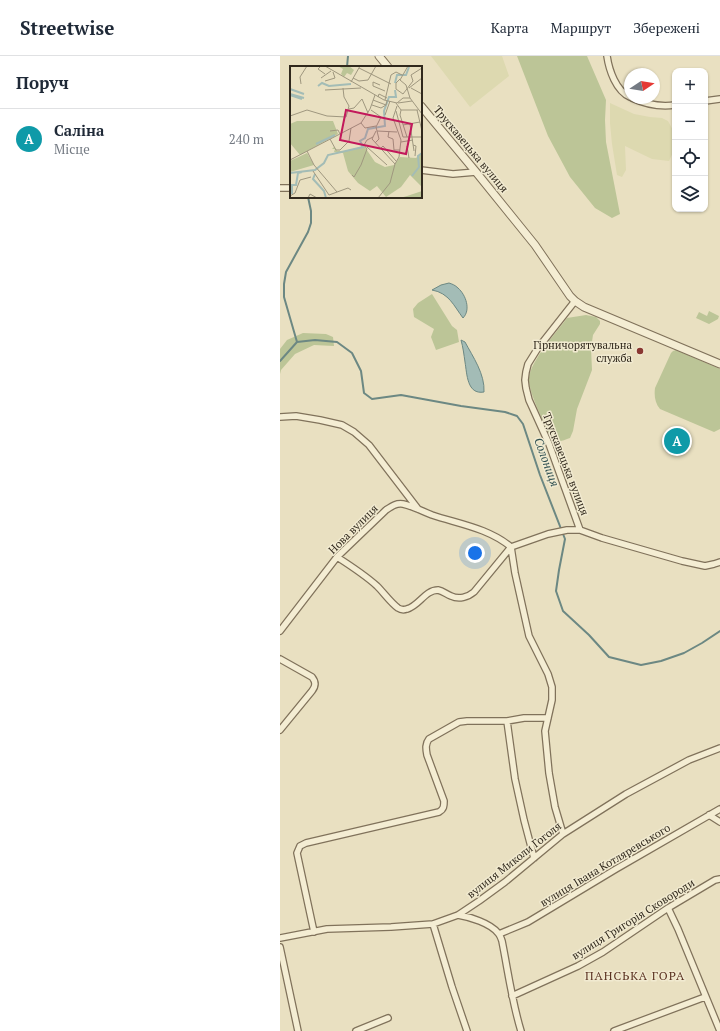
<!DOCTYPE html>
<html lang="uk">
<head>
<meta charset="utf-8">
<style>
  body { margin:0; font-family:"PT Serif",serif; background:#f6f6f7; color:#1f2937 }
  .controls { position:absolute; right:12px; top:12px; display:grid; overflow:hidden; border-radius:8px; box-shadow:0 1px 3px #0004 }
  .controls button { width:36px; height:36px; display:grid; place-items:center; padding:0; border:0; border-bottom:1px solid #e0e1e3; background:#fff; color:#1f2937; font:20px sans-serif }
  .compass { position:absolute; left:344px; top:12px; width:36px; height:36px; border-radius:50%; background:#fff; box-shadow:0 1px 3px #0004; rotate:78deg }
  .you { position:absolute; left:195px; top:497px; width:14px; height:14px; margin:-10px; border:3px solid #fff; border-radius:50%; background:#1a73e8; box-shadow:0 0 0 6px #1a73e833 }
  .badge { display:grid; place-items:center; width:26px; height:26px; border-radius:50%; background:#2563eb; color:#fff; font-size:13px; font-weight:700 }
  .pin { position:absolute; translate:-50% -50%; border:2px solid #fff; box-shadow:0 1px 4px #0006 }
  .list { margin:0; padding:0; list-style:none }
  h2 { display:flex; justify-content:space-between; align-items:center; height:52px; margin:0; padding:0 16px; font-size:17px }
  h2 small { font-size:13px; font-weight:400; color:#747a83 }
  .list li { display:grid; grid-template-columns:26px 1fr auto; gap:12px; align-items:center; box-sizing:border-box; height:60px; padding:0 16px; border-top:1px solid #e0e1e3 }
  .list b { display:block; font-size:15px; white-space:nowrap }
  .list p { margin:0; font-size:13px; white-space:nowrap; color:#747a83 }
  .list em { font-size:13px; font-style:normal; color:#747a83 }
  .icon { flex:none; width:22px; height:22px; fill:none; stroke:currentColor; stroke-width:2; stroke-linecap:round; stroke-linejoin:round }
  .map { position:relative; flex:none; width:440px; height:975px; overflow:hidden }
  header { display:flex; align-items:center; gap:24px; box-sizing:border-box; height:56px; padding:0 20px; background:#fff; border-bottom:1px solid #e0e1e3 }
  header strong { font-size:19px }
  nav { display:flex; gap:22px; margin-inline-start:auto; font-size:14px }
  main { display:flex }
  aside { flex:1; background:#fff }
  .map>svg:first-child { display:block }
  .farmland { fill:#ddd9b0 }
  .green { fill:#bcc597 }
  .water { fill:#a3bcb6; stroke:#6c8883 }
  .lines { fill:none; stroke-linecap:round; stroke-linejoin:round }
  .stream { stroke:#6c8883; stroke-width:2 }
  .minor-casing { stroke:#80725b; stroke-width:8 }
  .tertiary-casing { stroke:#80725b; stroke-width:9 }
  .minor { stroke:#f4edd3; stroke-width:5.5 }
  .tertiary { stroke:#f4edd3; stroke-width:7 }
  .poi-dot { fill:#893731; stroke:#f1ead0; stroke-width:1.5 }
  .labels { text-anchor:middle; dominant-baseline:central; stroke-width:3; stroke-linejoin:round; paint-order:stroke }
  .street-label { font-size:11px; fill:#31291d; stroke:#f1ead0 }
  .poi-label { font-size:11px; fill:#31291d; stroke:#f1ead0; text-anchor:end }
  .water-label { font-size:12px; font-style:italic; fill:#2e4f50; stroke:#f1ead0 }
  .neighbourhood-label { font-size:12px; letter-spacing:1px; fill:#5a3221; stroke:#f1ead0 }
  .inset-river { fill:none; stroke:#a3bcb6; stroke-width:2 }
  .inset-road { fill:none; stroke:#9f977f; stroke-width:1 }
  .view { fill:#c2185b; fill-opacity:0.15; stroke:#c2185b; stroke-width:2 }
  .inset-edge { fill:none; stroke:#31291d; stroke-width:2 }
</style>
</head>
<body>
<header>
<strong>Streetwise</strong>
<nav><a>Карта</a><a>Маршрут</a><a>Збережені</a></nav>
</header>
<main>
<aside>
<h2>Поруч<small></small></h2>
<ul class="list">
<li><span class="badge" style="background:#0f9aa8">A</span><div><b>Саліна</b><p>Місце</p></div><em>240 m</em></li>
</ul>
</aside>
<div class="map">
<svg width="440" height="975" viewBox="0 0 440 975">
  <rect width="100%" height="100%" fill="#e9e0c1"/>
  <path class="farmland" d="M151 0H222L229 20 190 51Z
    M330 47 354 58 370 61 382 62 388 65 395 78V92L389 105 372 103 345 90 346 114 342 121 337 119 332 88 330 67Z"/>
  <path class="green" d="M237 0H307L326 44 325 64 326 86 340 158 332 162 315 152 290 121 268 80Z
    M152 238 172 270 177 274 179 286 156 294 151 281 154 273 134 261 133 253 138 247Z
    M429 255 439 260 438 263 429 268 416 262 419 256 427 260Z
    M306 259 316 261 320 265V268L313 279 311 292 312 314 297 353 293 375 290 382C284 384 277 388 271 383 265 368 248 336 249 322 251 304 276 277 287 262Z
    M23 277 46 278 53 281 54 290 34 289 15 298 1 314 0 318V293L7 284Z
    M396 294 440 313V373L434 376 380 353C375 347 374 340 375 332L391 297 393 295Z"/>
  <path class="water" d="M169 227C172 228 175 229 178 232 186 239 191 254 183 262 174 250 169 237 152 234L161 229Z
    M181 284 185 286C193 301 205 318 204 336 187 339 187 318 185 306 184 299 183 291 181 284Z"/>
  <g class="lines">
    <path class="stream" d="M67 11 68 0
      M17 286 4 241V228L6 216 28 176 31 167V155L28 141
      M0 305 17 286 35 284 57 286 72 297 81 315 84 337 92 343 121 339 181 350 225 356 237 360 243 368 260 419 285 483 279 514 276 535 283 555 309 579 329 601 361 609 381 605 404 597 422 587 440 575"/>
    <defs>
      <path id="minor" d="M327 0C329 14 336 35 350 41
        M352 42C365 48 380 51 395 49
        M425 45 440 43
        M141 114 173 118 196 116
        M0 132H11
        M295 245 258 292 248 308 246 316 245 324 246 332 249 344 269 388 300 474
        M0 361 16 360 40 364 62 369 74 376 89 389 138 453
        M231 491 235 517 249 580 268 618 272 631V644L265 675 269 717 275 751 283 778
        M231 491 268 478 287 474H300L322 482 402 505 425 510 434 508 440 506
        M57 501C71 510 85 519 97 530 104 537 110 546 118 552 121 554 124 554 127 553 139 550 145 534 158 534 163 535 166 538 171 540 179 544 188 541 194 536L231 491
        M0 575 57 501 106 454C112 450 116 447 123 448 132 450 142 455 152 459 179 468 208 472 231 491
        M0 603 32 621C36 626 36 630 32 635L0 674
        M227 665 235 723 244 764 254 802
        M429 759 440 766
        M388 852 398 873 440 975
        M178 859C190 861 210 867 218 877 220 879 221 882 222 885 228 915 232 946 241 975
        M153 868 172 931 187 975
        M34 876 17 797 20 790 26 787 159 756C164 753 164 750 164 745L147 699C146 693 145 688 149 683L179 666 187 665H227L244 662H268
        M219 878 248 866 336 813 440 753
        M0 882 47 873 111 871 153 868 178 859 199 845 225 826 283 778 346 738 409 704 440 692
        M0 891 18 975
        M232 940 298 910 323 896 388 852 435 824 440 823
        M76 975 108 962
        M334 975 425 941"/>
      <path id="tertiary" d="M99 0 108 11
        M141 50 196 116 255 189 290 240 295 245 304 251 440 308"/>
    </defs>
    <use href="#minor" class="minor-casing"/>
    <use href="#tertiary" class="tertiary-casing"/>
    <use href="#minor" class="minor"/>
    <use href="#tertiary" class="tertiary"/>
  </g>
  <circle class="poi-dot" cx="360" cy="295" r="4"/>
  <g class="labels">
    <g class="street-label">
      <text transform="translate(191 93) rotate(50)">Трускавецька вулиця</text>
      <text transform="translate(286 408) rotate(69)">Трускавецька вулиця</text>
      <text transform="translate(73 473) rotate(-45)">Нова вулиця</text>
      <text transform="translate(234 804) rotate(-38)">вулиця Миколи Гоголя</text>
      <text transform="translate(325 809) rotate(-31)">вулиця Івана Котляревського</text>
      <text transform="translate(353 863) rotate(-32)">вулиця Григорія Сковороди</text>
    </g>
    <g class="poi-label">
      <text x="352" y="289">Гірничорятувальна<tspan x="352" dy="13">служба</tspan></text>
    </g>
    <g class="water-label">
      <text transform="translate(267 406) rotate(70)">Солониця</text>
    </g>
    <g class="neighbourhood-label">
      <text x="355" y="919">ПАНСЬКА ГОРА</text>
    </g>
  </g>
  <g transform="translate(10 10)">
    <rect width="132" height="132" fill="#e9e0c1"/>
    <path d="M48 0H59L64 4 61 9 57 7 54 11 51 8 53 3ZM7 55H43L48 68 10 89 0 77V58ZM70 74 85 96 95 101 104 99 110 91 126 92 132 86V121L120 109 111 121 96 131 87 120 80 125 68 117 58 105 53 87 44 86 45 83H42L44 81 47 85H54L71 81ZM17 87 24 99 0 106V95ZM132 125V132H110L117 130Z" fill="#bcc597"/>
    <path class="inset-river" d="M105 17 107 9H116L119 1M28 20 32 17 39 20 61 18M0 23 14 28M0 28 14 32M0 29 12 33M26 78 45 69M0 107 25 104 34 97 38 89 73 81 70 75 75 72 78 63 95 60 94 45 99 31H106L105 24M25 108 23 113 34 125 36 132M122 110 129 101 128 90 132 87M2 128V119H6L8 107 12 106"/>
    <path class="inset-road" d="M31 0 28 3 35 8M35 0 94 34 107 37 113 32H120M118 0 110 14 116 19 120 32 132 48M69 2 101 18M101 9 106 6 112 9M31 12 41 5M63 12 69 15 78 14 86 0M110 13 106 17V23L113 28 123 15 121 9 132 2M35 15 45 12 43 6M61 16 70 0M11 18 10 11 17 0M90 19 83 16V20L95 25M119 22 132 12M121 22 132 28M35 24 71 22M88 31 89 28 97 32M83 34 96 39 97 35M95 34 101 9M106 37 111 44H128M108 37 122 35M82 39 91 42 96 39M59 43 64 42 72 33 78 47M81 44 91 51 86 61 89 73 85 77M111 44 110 49 117 71M127 44 132 65M106 45 113 71M95 49 100 35M0 50 17 44 37 50 56 51 59 40 54 31 53 22M71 57 75 62 86 60M120 58 124 85M113 59 130 56M40 65 48 64 50 68M86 65 82 73 105 98M87 65 107 66M99 65 98 71 103 73 104 84H110M113 71H132M40 73 46 84H50L59 75 61 62M111 76 123 74M74 79 77 74 83 71M123 79 126 80 125 90M117 80 119 92M77 81 97 99M90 83 93 80 106 95M17 85 24 99 47 126M0 94 71 57 80 43 85 29M23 105 39 129 58 122 61 124M62 109 64 111 71 99 77 83 74 79M0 130 5 127 10 114 21 111M18 132 20 128 27 132M88 132 100 117 105 98 109 91 111 74 103 52 107 40"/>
    <path class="view" d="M56 44 122 58 116 88 50 74Z"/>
    <rect width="132" height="132" class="inset-edge"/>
  </g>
</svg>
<div class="controls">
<button>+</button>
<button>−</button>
<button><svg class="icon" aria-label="locate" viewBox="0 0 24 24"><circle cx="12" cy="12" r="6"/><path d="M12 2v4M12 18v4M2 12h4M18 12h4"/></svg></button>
<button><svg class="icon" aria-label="layers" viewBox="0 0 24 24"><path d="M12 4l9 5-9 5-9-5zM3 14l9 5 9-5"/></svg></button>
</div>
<svg class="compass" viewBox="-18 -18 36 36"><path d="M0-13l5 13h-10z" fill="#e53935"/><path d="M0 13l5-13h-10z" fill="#747a83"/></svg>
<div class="you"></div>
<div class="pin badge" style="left:397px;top:385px;background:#0f9aa8">A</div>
</div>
</main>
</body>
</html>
